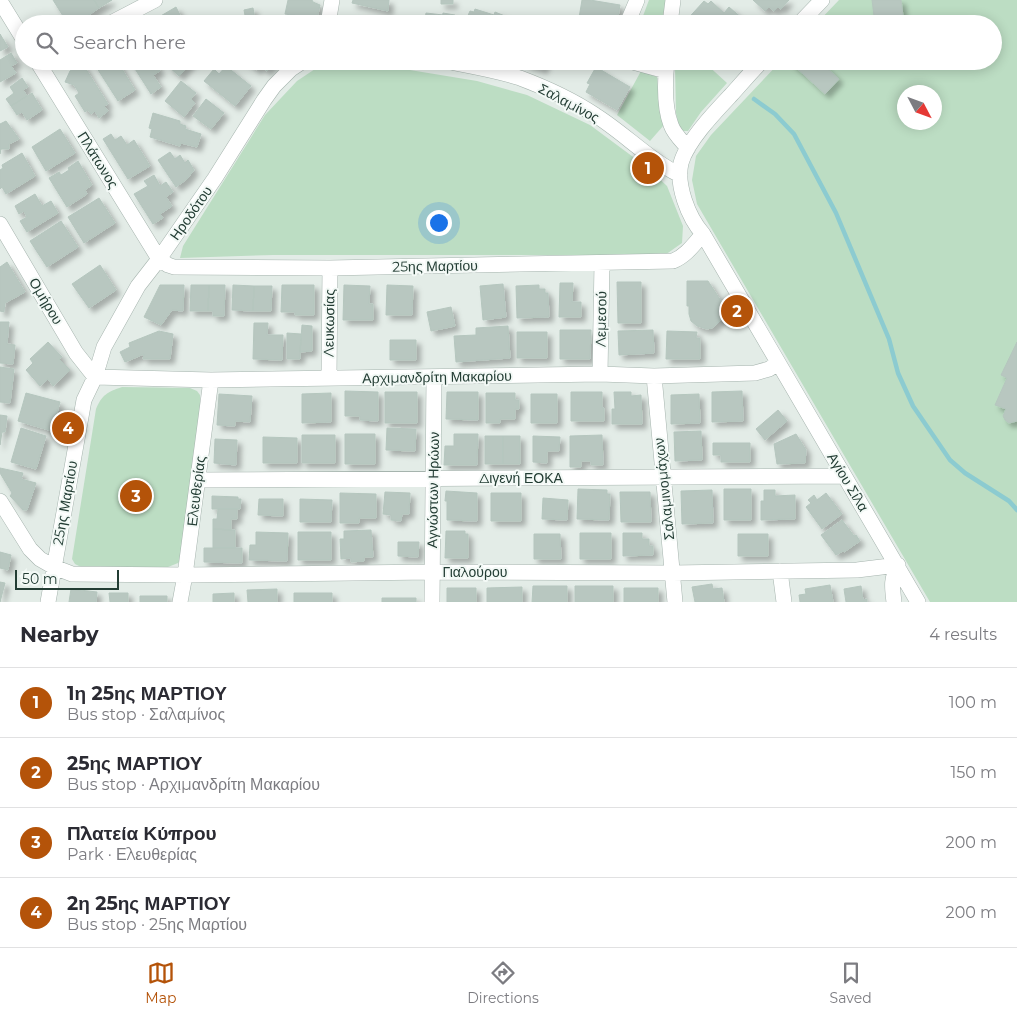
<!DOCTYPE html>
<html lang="en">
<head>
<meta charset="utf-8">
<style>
  body { margin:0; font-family:Montserrat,sans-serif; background:#f7f7f7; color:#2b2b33 }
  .compass { position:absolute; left:897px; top:85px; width:45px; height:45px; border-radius:50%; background:#fff; box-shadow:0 2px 12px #0003; rotate:131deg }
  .scale { position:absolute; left:15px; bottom:12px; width:104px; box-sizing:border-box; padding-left:5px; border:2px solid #233d34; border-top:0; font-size:14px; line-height:18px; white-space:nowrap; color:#233d34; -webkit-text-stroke:4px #f3f9f6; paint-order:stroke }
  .you { position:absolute; left:438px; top:222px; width:18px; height:18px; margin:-12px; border:4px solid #fff; border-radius:50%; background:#1a73e8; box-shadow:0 0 0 8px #1a73e833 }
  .badge { display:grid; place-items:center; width:32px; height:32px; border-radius:50%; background:#b45309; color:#fff; font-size:16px; font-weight:700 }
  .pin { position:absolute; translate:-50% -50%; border:2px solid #fff; box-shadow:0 1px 5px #0006 }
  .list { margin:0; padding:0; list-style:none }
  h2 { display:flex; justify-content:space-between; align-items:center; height:65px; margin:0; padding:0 20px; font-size:21px }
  h2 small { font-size:16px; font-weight:400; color:#7c7c81 }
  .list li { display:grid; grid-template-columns:32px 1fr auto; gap:15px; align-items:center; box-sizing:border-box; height:70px; padding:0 20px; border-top:1px solid #e1e1e2 }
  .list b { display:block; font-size:19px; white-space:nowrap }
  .list p { margin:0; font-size:16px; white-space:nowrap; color:#7c7c81 }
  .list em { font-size:16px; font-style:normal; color:#7c7c81 }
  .icon { flex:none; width:28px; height:28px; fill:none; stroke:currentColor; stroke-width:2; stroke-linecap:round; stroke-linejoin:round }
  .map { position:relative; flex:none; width:1017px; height:602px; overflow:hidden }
  .search { position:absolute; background:#fff; box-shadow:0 2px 12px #0003; left:15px; right:15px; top:15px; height:55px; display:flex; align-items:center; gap:12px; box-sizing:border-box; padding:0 18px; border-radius:28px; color:#7c7c81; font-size:19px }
  .sheet { height:345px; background:#fff }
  nav { display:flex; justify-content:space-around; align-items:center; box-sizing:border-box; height:70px; border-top:1px solid #e1e1e2; background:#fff; font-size:14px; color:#7c7c81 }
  nav a { display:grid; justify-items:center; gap:2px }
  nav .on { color:#b45309 }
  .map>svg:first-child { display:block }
  .green { fill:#bcddc3; fill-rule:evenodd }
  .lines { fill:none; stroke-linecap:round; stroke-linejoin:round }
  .stream { stroke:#8ccbd0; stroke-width:4.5 }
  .building { fill:#b8c7c0; stroke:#b5c6be; filter:url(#shadow) }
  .minor-casing { stroke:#a6b4ae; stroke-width:16 }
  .minor { stroke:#fff; stroke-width:15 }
  .labels { text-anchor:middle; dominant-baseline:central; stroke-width:4; stroke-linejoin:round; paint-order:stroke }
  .street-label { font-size:14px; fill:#233d34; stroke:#f3f9f6 }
</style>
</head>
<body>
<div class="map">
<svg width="1017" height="602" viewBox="0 0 1017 602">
  <defs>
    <filter id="shadow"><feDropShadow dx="4.5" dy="4.5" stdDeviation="2.5" flood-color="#0004"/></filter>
  </defs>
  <rect width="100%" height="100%" fill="#e3ece7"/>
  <path class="green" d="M649 0H668L666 24H640Z
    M839 0H1017V602H930L697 204 692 180 696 156 711 135 781 61H993V24H816ZM904 92H934V122H904Z
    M327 61H355L477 81 527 95 590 125 648 168 667 186 683 226 682 243 665 255H273L180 258 183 246 265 115 297 81Z
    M680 61H689L691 63 703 61 727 83 701 112 688 131H680L676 113 675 67Z
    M641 71 657 77 659 102 664 125 650 141 617 115Z
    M122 387 190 388 197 391 200 395V408L182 559 178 563 168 567H81L75 564 72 559 96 409C102 395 107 392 122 387Z"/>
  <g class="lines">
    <path class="stream" d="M754 99 775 114 794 134 836 213 889 339 898 373 913 406 950 460 965 473 1009 501 1017 510"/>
  </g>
  <path class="building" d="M53 0H94L99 8 76 24H68Z
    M94 0H112L99 8Z
    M288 0H312L313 2 320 5 317 19 285 14Z
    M353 0H389L388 11 352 3Z
    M441 0H453V4H441Z
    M582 0H590L620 5 618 17 614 16 613 23 579 18Z
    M753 0H789L781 9 778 7 774 11 769 7 765 11Z
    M872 0H901L904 24H875Z
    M704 1 708 4 711 1 724 13 729 7 743 19 739 24H683Z
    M176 7 183 21 179 24H147Z
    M253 8 255 19 246 21 244 10Z
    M475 9 494 15 495 12 505 16 504 19 508 21 507 24H469V21L466 20 470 11 474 12Z
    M426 13 443 15 441 24H424Z
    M443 13 455 15 454 24H441Z
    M222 16 224 24H197V23Z
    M292 16 317 19V24H288L287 23Z
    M380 16 391 18 390 22 401 24H378Z
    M519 16 534 21 533 24H517Z
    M586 19 613 23H616L585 24Z
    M0 34 8 47 0 51Z
    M11 53 17 63 11 66 16 73 0 82V60Z
    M95 61H117L135 90 118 101 93 62Z
    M130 61H154L160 71 153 75 161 87 151 94Z
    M172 61H192V62L179 76 168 66Z
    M245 61H278L274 66 272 65 267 71 260 66 257 70Z
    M525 61H546L543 69 525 64Z
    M791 61H819L839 79 825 94 790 62Z
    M79 65 84 66 108 104 104 106 108 111 99 118 95 111 91 114 88 110 85 112 75 96 79 93 74 85 65 82 70 71Z
    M226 66 251 86 235 106 204 81 214 69 219 74Z
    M596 67 630 87 617 110 586 92 590 84 587 83Z
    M22 78 28 87 23 90 27 96 11 106 6 99 14 93 10 87Z
    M181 81 196 93 191 99 195 103 184 117 165 101Z
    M32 93 42 110 27 120 22 112 17 115 11 106Z
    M206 99 224 113 211 129 193 116Z
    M153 113 180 121V124L186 126 185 129 201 134 197 147 181 143 180 146 150 137 152 129 149 128Z
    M6 121 19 139 9 144V149H1L0 154V124Z
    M60 129 75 153 46 171 32 147Z
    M111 134 115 140 121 136 127 145 134 140 150 166 128 179 103 139Z
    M170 152 175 159 180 155 185 163 188 160 194 170 187 179 176 187 158 160Z
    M22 153 35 176 6 194 2 187 0 189V170L3 168 2 165Z
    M78 161 92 185 85 190 87 194 67 207 49 178 59 172 61 175 69 170 68 168Z
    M154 175 160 186 166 182 173 192 166 197 172 206 160 214 163 218 153 224 134 194 148 186 144 181Z
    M35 194 42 206 51 201 58 213 27 232 20 221 27 217 24 211 19 214 15 206Z
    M99 198 115 223 84 243 68 217Z
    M61 221 78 247 47 267 30 241Z
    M7 262 25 292 5 303 4 312 0 311V267Z
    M100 265 116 290 89 308 72 284Z
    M687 281H708L727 310 719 322 712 328 707 329 697 326 691 321 689 314V306H687Z
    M617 282H641V323H618Z
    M560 283H573L572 302H581V317H559Z
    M503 284 506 317 483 320 480 286Z
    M160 285H184L183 311 172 310 161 325 144 317Z
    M191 285H209L208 311H190Z
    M209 285H225L224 316H213V311H208Z
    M233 285 254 286 253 311 232 310Z
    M282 285H314V315H295V312H281Z
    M344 285 370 286 369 304H373V320H343Z
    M387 285 413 286 412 315H386Z
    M539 285V289H545V293H548L549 317 517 318 516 286Z
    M254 286H272L271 311H253Z
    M451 307 455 326 431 331 427 312Z
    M0 322H9L7 344 15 345 13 364 0 363Z
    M254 323H268L267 335H283L282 360 253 359Z
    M302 325 312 326V351L300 352Z
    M508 326 510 358 456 362 454 336 476 335V328Z
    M560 330H591L590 359H560Z
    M653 330 654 353 619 355 618 331Z
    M159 331 173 334 170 359H143L144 354 125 362 120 352 130 347 129 343Z
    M667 331 697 332 696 338H700V359H666Z
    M517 332H547V358H517Z
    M287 333 301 334 300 359H287Z
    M390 340H416V360H390Z
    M48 342 62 357 59 359 70 370 53 386 48 379 40 386 26 370 33 363 30 359Z
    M1017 342V421L1009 423 1005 420 1003 416 1006 409 995 405 1007 378 1001 375Z
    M0 367 14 369 10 403 0 402Z
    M345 391 378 392V421L360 420V416H345Z
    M742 391 743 421 712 422V392Z
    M385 392H417V423H385Z
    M447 392H478V420L446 419Z
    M571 392H602V408H604V421H571Z
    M614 392H631V396L641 395 642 424H612V409H615Z
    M26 393 60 402 52 431 18 421Z
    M331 393V422L302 423V394Z
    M486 393H515V400H519V409H515V419H500V423H486Z
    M219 394 252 396 250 422 235 421V426L217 425Z
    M531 394H557V423H531Z
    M699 394 700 423 671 424V395Z
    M778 410 787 421 765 440 756 429Z
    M0 415 7 416 5 432H2L0 445Z
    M21 428 46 436 36 469 11 462Z
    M387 428 416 429 415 451 386 450Z
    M701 431 702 460 675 461 674 432Z
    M345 434H375V464H345Z
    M454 434H478L477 465H444L445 446H454Z
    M796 434 806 450 805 463 777 464 774 444Z
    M302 435H335V463H302Z
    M602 435 603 465H591V461H581V467H570V436Z
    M485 436H503V464H485Z
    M503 436H520V464H503Z
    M533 436 560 437 559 451H547V463L533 462Z
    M263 437 297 438V463H263Z
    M215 439 237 440 236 465 214 463Z
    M713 443H750V462H721V455H713Z
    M0 468 23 473 21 479 36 483 27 510H23L10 496 12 493 0 473Z
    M578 489 607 490V494H610L609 520 577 519Z
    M724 489H751V520H724Z
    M712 490 713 523 682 524 681 491Z
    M764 490H775V496L795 495V519L761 520V501H764Z
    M446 491 477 493V521L447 520V501H445Z
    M385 492 410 493 409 514H402L401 521 391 520V515L383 514Z
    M620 492H650L651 522H621Z
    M340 493 376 494V518H359V523H340Z
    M491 493H521V521H491Z
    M826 493 842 514 822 529 806 507 811 503 808 500 814 495 817 500Z
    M212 496 238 497V499H241L240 509H212Z
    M543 498 568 500 567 520 542 519Z
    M259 499H283V516L258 515Z
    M300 499 332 500 331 522H300Z
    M218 509H237V519H231V530L213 529V519H217Z
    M842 520 854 536 856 535 860 541 844 552 843 551 836 555 821 535Z
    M213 529 235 530V548H213Z
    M371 530 373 557H364V561L351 562V558L341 559 340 539H344V531Z
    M446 531H465V534H468V558H445Z
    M256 532 288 533 287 561 249 560 250 545H256Z
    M298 532H331V560H298Z
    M580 533H611V559H580Z
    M623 533H642V539H649V546H653V555L623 556Z
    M534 534H560L561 559H534Z
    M738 534H768V556H738Z
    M398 542H419L418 557 398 556Z
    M204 548H242V563L204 562Z
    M0 552 11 555 8 570 0 568Z
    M0 582 5 583 0 602Z
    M712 584 713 589 722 588 724 602H695L692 587Z
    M830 585 833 602H800L799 595 806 594 805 589Z
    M533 586H567V602H532Z
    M575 586H613V602H575Z
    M861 586 863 600 867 599V602H846L844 589Z
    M522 587V602H487V588Z
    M447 588H476V602H447Z
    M624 588H658V602H624Z
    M71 589 97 592 96 602H69Z
    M277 589V602H248L247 590Z
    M109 593H128V602H110Z
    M234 593V602H213V594Z
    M294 593H332V602H294Z
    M140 596H167V602H140Z
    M382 598H416V602H382Z"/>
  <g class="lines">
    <defs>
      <path id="minor" d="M0 1 24 40
        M109 24 155 0
        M328 24 332 0
        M627 24 637 0
        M670 24 673 0
        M799 24 822 0
        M37 61 159 259 168 265 174 267 330 268 673 261C686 256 694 244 703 234
        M445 61C470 66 496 70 520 78 544 87 574 101 595 115 624 133 649 160 680 175
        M629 61 666 71
        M667 61C665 80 664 107 671 125 674 134 682 141 688 148
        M762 61C751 72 741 84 731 95 715 112 687 141 681 163 676 185 688 217 703 234L918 602
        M0 224 76 353 95 377
        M600 374 602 263
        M654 376 675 602
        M95 377 211 380 600 374 654 376 755 373 769 369 778 363
        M329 378 330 268
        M198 480 844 476
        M0 501 30 549 40 559 54 567 72 574 185 575 432 572 673 573 857 570 898 565
        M780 571 784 602
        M48 602 84 400 95 377 104 347 138 286 159 259 215 178 264 100 274 86 291 69 303 61
        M180 602 185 575 211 380
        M432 602 434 377
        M894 602C892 586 891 580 898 565"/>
    </defs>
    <use href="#minor" class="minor-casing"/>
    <use href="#minor" class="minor"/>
  </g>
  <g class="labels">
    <g class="street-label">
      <text transform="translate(569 103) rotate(28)">Σαλαμίνος</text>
      <text transform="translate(98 160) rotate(58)">Πλάτωνος</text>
      <text transform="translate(191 213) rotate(-55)">Ηροδότου</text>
      <text transform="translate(435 266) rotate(-1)">25ης Μαρτίου</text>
      <text transform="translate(46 301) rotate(59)">Ομήρου</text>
      <text transform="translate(601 319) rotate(-89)">Λεμεσού</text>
      <text transform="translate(329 323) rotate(-89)">Λευκωσίας</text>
      <text transform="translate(437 377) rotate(-1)">Αρχιμανδρίτη Μακαρίου</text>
      <text x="521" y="478">Διγενή ΕΟΚΑ</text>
      <text transform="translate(848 482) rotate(59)">Αγίου Σίλα</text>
      <text transform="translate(664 489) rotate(-96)">Σαλαμινομάχων</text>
      <text transform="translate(433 490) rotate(-89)">Αγνώστων Ηρώων</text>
      <text transform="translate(196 491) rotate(-83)">Ελευθερίας</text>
      <text transform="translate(65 503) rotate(-80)">25ης Μαρτίου</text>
      <text x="475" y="572">Γιαλούρου</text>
    </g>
  </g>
</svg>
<svg class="compass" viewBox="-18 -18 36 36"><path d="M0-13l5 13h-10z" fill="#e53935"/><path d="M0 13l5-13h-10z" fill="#7c7c81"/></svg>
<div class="scale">50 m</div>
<div class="you"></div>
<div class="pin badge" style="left:648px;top:168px">1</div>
<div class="pin badge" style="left:737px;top:311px">2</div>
<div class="pin badge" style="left:136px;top:496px">3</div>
<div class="pin badge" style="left:68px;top:428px">4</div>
<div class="search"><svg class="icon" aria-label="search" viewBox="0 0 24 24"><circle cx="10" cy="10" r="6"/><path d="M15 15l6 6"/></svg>Search here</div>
</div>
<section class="sheet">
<h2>Nearby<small>4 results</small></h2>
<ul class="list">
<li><span class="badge">1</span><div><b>1η 25ης ΜΑΡΤΙΟΥ</b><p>Bus stop · Σαλαμίνος</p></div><em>100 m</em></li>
<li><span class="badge">2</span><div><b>25ης ΜΑΡΤΙΟΥ</b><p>Bus stop · Αρχιμανδρίτη Μακαρίου</p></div><em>150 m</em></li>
<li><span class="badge">3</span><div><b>Πλατεία Κύπρου</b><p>Park · Ελευθερίας</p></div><em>200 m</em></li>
<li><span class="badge">4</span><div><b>2η 25ης ΜΑΡΤΙΟΥ</b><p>Bus stop · 25ης Μαρτίου</p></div><em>200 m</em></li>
</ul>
</section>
<nav>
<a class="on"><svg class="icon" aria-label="map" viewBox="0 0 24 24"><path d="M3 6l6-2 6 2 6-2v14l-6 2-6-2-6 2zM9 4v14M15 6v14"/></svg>Map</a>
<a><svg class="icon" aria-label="directions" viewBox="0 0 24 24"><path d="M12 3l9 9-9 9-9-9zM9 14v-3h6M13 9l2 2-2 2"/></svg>Directions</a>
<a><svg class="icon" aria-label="saved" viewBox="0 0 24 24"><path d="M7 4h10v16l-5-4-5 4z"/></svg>Saved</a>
</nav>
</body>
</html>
